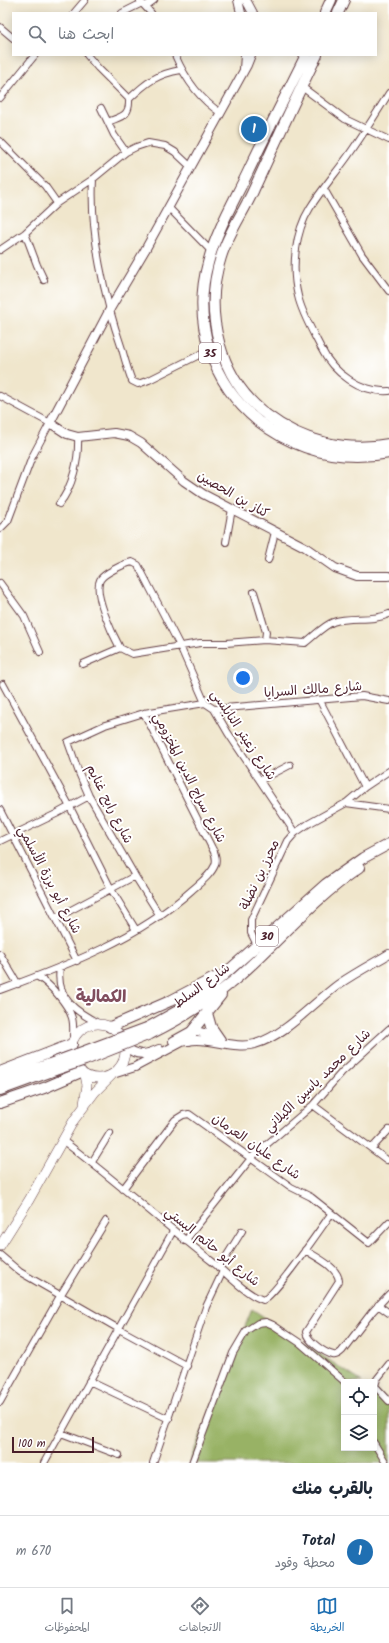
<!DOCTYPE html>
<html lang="ar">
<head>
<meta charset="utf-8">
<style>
  body { margin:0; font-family:Kalam,"Playpen Sans Arabic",sans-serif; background:#f2f2f3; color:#1f2937; direction:rtl }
  .controls { position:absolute; right:12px; bottom:12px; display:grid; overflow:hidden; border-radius:0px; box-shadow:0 2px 10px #0003 }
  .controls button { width:36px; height:36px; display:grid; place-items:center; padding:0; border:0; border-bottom:1px solid #e0e1e3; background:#fff; color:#1f2937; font:20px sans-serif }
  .scale { position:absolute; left:12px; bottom:10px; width:82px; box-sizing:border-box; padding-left:4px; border:2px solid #4a1f2b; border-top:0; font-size:11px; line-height:14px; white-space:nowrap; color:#4a1f2b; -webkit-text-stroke:3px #fff; paint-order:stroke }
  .you { position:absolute; left:243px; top:678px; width:14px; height:14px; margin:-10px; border:3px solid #fff; border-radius:50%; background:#1a73e8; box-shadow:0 0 0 6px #1a73e833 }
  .badge { display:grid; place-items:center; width:26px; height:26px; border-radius:50%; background:#1f6fb2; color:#fff; font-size:13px; font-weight:700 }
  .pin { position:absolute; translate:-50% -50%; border:2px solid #fff; box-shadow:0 1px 4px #0006 }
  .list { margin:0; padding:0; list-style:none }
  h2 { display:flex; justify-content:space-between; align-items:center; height:52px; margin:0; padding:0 16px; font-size:17px }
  h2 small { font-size:13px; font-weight:400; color:#747a83 }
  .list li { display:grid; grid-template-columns:26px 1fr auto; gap:12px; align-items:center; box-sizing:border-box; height:72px; padding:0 16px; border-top:1px solid #e0e1e3 }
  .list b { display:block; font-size:15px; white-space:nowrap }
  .list p { margin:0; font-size:13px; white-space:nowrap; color:#747a83 }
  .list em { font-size:13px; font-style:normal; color:#747a83 }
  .icon { flex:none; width:22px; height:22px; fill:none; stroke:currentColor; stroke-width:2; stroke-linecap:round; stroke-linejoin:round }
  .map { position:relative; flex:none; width:389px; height:1463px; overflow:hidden; direction:ltr }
  .search { position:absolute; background:#fff; box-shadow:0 2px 10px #0003; left:12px; right:12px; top:12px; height:44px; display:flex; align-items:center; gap:10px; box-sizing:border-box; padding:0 14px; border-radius:0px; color:#747a83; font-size:15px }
  .sheet { height:124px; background:#fff }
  nav { display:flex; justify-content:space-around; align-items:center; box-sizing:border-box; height:56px; border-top:1px solid #e0e1e3; background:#fff; font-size:11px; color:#747a83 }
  nav a { display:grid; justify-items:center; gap:2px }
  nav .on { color:#1f6fb2 }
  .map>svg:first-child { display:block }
  .forest { fill:#98b265; stroke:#716848 }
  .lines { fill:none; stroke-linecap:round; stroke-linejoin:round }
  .minor-casing { stroke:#633d43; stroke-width:8 }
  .tertiary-casing { stroke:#633d43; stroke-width:10 }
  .secondary-casing { stroke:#633d43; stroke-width:10 }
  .primary-casing { stroke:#633d43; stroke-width:12 }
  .trunk-casing { stroke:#633d43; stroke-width:12 }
  .minor { stroke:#fff; stroke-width:6 }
  .tertiary { stroke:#fff; stroke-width:8 }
  .secondary { stroke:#fff; stroke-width:9 }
  .primary { stroke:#fff; stroke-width:10 }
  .trunk { stroke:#fff; stroke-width:10 }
  .primary-bridge-casing { stroke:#633d43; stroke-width:12; stroke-linecap:butt }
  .primary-bridge { stroke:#fff; stroke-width:10 }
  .labels { text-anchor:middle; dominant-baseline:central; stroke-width:4; stroke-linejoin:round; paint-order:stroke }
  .shield { fill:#fff; stroke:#80626b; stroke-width:1 }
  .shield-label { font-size:12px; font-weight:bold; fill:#4a1f2b }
  .street-label { font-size:13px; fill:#4a1f2b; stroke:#fff }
  .district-label { font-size:17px; font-weight:bold; fill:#804d5d; stroke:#fff }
</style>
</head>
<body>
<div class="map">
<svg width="389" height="1463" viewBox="0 0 389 1463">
  <rect width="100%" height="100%" fill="#fff"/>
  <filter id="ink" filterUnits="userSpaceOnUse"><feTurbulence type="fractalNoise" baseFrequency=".025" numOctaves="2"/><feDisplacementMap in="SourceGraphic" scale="8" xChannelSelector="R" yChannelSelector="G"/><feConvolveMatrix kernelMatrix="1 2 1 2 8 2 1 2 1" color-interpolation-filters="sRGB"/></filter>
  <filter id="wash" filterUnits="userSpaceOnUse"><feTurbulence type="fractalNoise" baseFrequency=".012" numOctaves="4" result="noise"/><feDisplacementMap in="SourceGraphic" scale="16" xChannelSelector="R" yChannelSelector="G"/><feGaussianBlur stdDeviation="0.9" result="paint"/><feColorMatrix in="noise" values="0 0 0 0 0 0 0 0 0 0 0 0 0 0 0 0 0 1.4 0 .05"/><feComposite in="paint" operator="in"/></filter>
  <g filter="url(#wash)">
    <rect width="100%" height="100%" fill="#f0e6cc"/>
    <path class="forest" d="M252 1309 362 1382H344V1448H374V1390L389 1400V1463H189Z"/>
  </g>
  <g filter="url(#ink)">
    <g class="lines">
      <defs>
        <path id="minor" d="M140 1 151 13
          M146 6 154 0
          M74 13 85 0
          M122 13 142 3
          M0 27 13 38
          M87 55 98 68 129 99C130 116 122 116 108 122
          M175 55C185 78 199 99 221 113
          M302 87 345 119 389 140
          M389 93C376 114 362 136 348 156 336 173 321 190 310 208 295 232 291 268 298 296 302 314 313 332 321 348 333 373 361 393 389 391
          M0 98 35 55
          M129 99C147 82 157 74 181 70
          M101 108 114 135 126 152
          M0 141 45 186 57 203
          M93 179C90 233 104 297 122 349 125 360 128 371 132 381L138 384 149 380 209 350
          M324 189 362 255 389 291
          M168 207 211 251
          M25 233 37 265 44 280
          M0 250 25 233 57 203 93 179 126 152 136 147 148 143 165 146 175 152 191 167
          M0 396 50 423 32 457 8 521 0 529
          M59 504C73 487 79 459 78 437
          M226 542 232 509
          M268 560 275 532
          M0 583 24 616 40 652
          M254 592 266 632 265 640 226 643H200L132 654 120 648C113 635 93 594 100 580 104 573 124 564 132 562L138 565 180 646 205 703 214 709 228 733 295 833
          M265 640 305 643C314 636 323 626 333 622 351 616 372 622 389 614
          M83 664 120 648
          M3 684 70 807 111 889 136 930
          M320 701 365 787
          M214 709 362 696 389 701
          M261 780 290 765
          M346 803 389 809
          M0 810 77 961
          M0 841 56 814 89 796
          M160 916 135 876 89 796 79 773 68 742 105 725 144 713 205 703
          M56 918 135 876
          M257 945 251 933V920L288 841 295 833 308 824 346 803 365 787 389 771
          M0 954 18 984
          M60 968C55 998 76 1012 100 1024
          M38 977C50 984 68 1004 72 1018 74 1025 73 1033 73 1040
          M0 990C68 965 138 939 192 890 200 883 211 875 215 865 217 859 215 853 212 848L144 713
          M313 1105 387 1160
          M62 1140C114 1179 163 1223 214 1263 227 1274 247 1295 263 1300 274 1297 321 1228 331 1214
          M372 1148 389 1130
          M92 1162 110 1133
          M123 1189 175 1120 183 1115 189 1114 291 1187 311 1197 369 1243 389 1222
          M185 1241 252 1157 313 1105 342 1072 389 1029
          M305 1250C316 1257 338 1267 339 1281L306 1332C307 1341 325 1353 333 1355 337 1356 340 1353 342 1351L372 1312 389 1294
          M0 1255 20 1272 46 1287 119 1329 187 1366
          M219 1268 242 1231
          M378 1305 389 1313
          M389 1364 377 1379 375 1386 389 1401
          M89 1381 169 1419
          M0 1402 60 1296 106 1221
          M61 1433 119 1455
          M374 1443 386 1463
          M44 1463 173 1231
          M153 1463 206 1307 223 1271
          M192 1463 233 1353 246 1331 258 1323 266 1322 273 1325 300 1343 345 1382"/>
        <path id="tertiary" d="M238 0 241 13
          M246 0 253 13
          M251 55 247 65 145 250 110 309 50 423 67 434 78 437 114 433 129 436 141 443 184 481 203 494 305 547 335 568 357 576H389
          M244 69 245 55
          M173 1041 193 1030 208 1034 220 1040
          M125 1046C137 1057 146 1055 159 1049
          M116 1073 135 1067 182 1042C207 1035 231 1050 255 1044 286 1035 313 1003 339 984 355 973 372 964 389 954"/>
        <path id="secondary" d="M71 1051a27 27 0 1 1 54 0a27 27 0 1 1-54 0Z
          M84 1104 87 1085 85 1075
          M0 1246 29 1200 74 1120 95 1092 112 1075"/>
        <path id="primary" d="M207 1013 211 1027 220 1040
          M110 1027 170 1001 214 978
          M147 1028 181 1009 209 988 326 884 363 858 389 844
          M150 1034C181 1019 210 1001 237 978 278 942 313 899 359 868
          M189 1040 193 1030 221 995
          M0 1072 72 1044
          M0 1081 50 1064
          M0 1090 55 1070
          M0 1103 44 1088 81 1072"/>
        <path id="trunk" d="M325 13 331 0
          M338 13 344 0
          M306 55C286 95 266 134 247 174 233 203 216 232 208 263 192 321 211 383 258 421 297 451 341 462 389 453
          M317 55C295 99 275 144 254 189 244 212 228 233 221 257 203 312 219 379 267 415 302 442 346 452 389 444"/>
      </defs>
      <use href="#minor" class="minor-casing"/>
      <use href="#tertiary" class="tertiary-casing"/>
      <use href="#secondary" class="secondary-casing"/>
      <use href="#primary" class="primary-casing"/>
      <use href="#trunk" class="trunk-casing"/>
      <use href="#minor" class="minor"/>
      <use href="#tertiary" class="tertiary"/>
      <use href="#secondary" class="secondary"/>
      <use href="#primary" class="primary"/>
      <use href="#trunk" class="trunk"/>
      <defs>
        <path id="primary-bridge" d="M50 1064 147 1028
          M55 1070 85 1060 150 1034"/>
      </defs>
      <use href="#primary-bridge" class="primary-bridge-casing"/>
      <use href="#primary-bridge" class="primary-bridge"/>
    </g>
  </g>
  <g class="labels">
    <g class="shield">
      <rect x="199" y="343" width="22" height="20" rx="3"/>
      <rect x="256" y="926" width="22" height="20" rx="3"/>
    </g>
    <g class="shield-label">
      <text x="210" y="353">35</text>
      <text x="267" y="936">30</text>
    </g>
    <g class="street-label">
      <text transform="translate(233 495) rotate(30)">كناز بن الحصين</text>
      <text transform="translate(313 690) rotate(-4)">شارع مالك السرايا</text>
      <text transform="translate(243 735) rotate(56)">شارع زعيتر النابلسي</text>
      <text transform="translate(189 778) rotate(63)">شارع سراج الدين المخزومي</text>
      <text transform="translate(109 804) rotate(63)">شارع رابح غنايم</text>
      <text transform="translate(260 875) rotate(-65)">محرز بن نضلة</text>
      <text transform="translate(49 880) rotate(62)">شارع أبو برزة الأسلمي</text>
      <text transform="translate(202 986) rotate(-36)">شارع السلط</text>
      <text transform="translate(318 1081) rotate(-44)">شارع محمد ياسين الكيلاني</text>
      <text transform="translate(256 1147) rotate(35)">شارع عليان العرمان</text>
      <text transform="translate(212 1247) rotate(39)">شارع أبو حاتم البستي</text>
    </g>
    <g class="district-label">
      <text x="101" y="997">الكمالية</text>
    </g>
  </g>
</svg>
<div class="controls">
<button><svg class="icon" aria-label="locate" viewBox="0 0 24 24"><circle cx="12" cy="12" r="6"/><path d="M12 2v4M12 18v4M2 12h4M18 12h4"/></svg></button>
<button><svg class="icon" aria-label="layers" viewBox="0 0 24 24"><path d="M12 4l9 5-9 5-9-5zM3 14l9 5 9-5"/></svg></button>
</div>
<div class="scale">100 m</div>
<div class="you"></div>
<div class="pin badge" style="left:254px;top:129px">1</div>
<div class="search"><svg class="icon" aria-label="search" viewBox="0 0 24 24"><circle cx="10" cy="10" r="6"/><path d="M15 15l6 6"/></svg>ابحث هنا</div>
</div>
<section class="sheet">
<h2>بالقرب منك<small></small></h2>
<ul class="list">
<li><span class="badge">1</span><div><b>Total</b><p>محطة وقود</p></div><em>670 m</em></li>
</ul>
</section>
<nav>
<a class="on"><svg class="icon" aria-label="map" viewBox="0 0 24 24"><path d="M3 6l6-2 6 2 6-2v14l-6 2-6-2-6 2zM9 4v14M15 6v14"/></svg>الخريطة</a>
<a><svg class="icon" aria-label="directions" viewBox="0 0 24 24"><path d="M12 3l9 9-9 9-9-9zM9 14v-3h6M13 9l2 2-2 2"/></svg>الاتجاهات</a>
<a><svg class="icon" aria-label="saved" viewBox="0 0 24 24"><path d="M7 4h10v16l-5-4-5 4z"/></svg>المحفوظات</a>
</nav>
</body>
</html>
